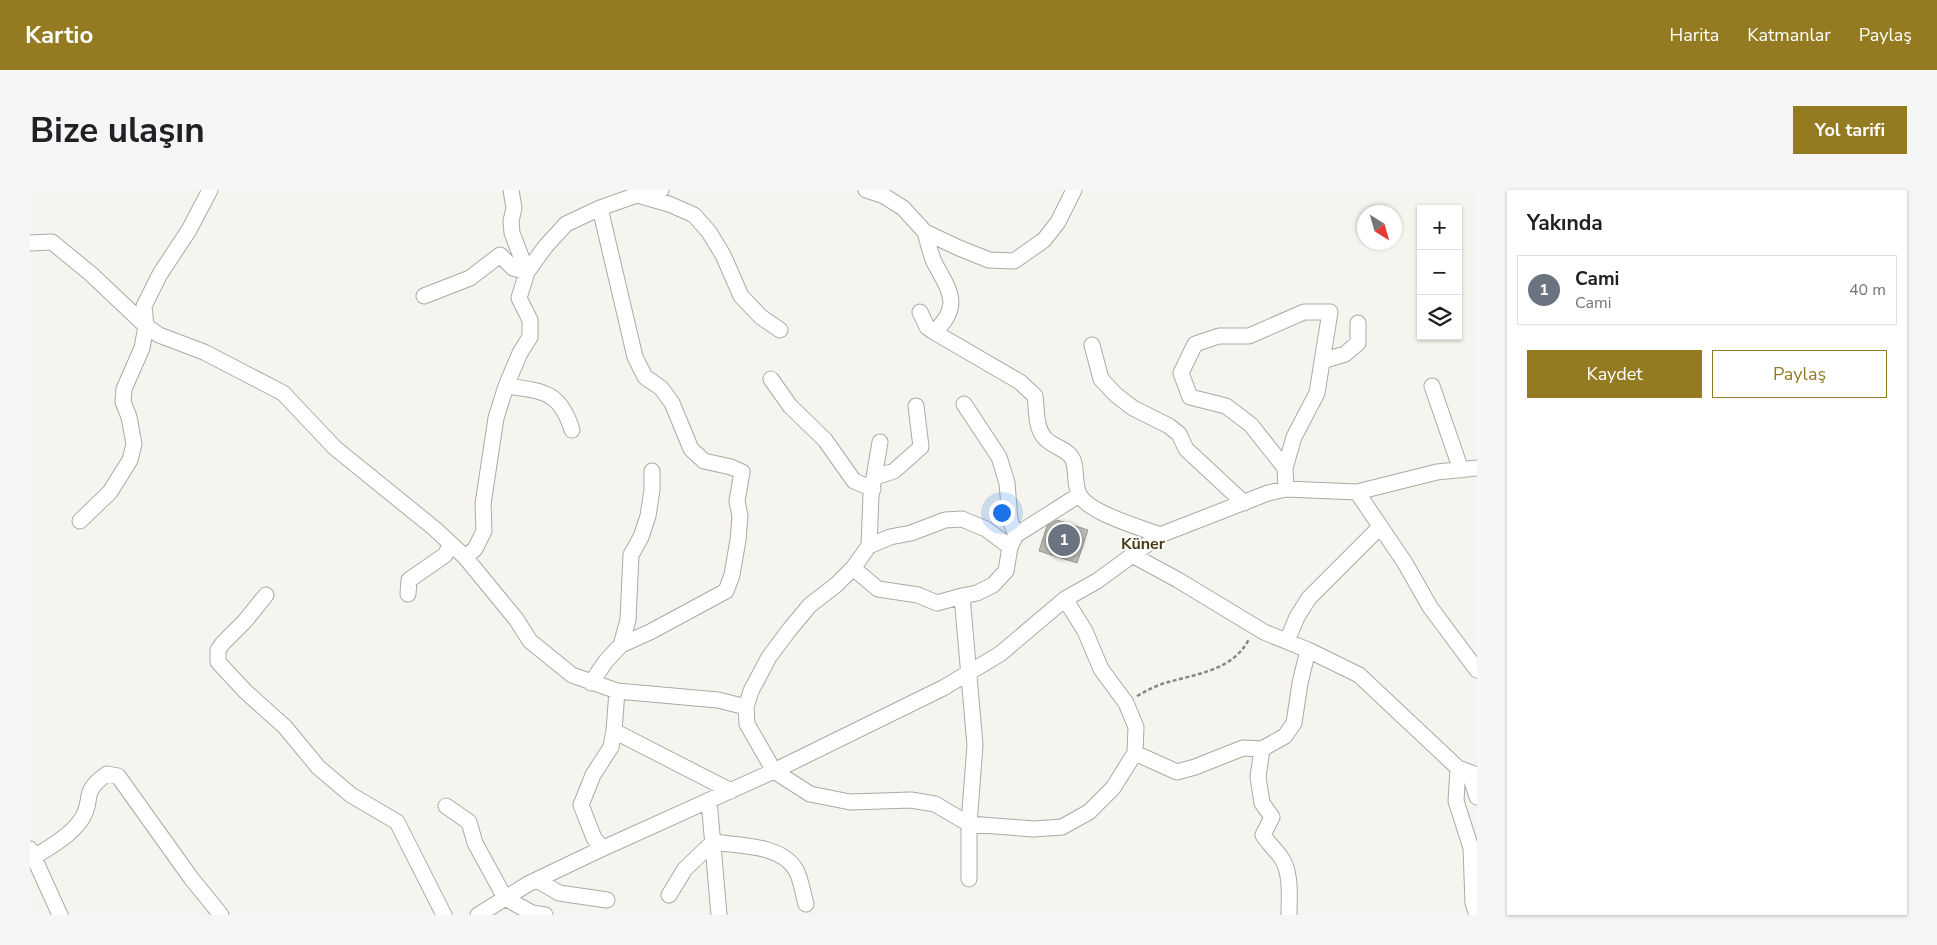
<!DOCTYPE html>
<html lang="tr">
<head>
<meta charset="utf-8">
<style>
  body { margin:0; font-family:"Nunito Sans",sans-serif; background:#f6f6f6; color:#202124 }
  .controls { position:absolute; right:15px; top:15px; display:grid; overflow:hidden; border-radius:0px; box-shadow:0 1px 4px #0004 }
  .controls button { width:45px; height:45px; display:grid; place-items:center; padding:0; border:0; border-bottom:1px solid #e0e0e0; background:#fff; color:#202124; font:25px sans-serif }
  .compass { position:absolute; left:1327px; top:15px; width:45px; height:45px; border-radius:50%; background:#fff; box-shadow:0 1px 4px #0004; rotate:143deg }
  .you { position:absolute; left:971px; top:322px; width:18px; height:18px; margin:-12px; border:4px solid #fff; border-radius:50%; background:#1a73e8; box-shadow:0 0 0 8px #1a73e833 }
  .badge { display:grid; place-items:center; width:32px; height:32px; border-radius:50%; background:#947a21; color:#fff; font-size:16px; font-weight:700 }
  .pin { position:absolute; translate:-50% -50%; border:2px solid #fff; box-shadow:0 1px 5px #0006 }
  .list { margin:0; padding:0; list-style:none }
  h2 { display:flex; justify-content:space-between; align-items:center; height:65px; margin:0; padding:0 20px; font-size:21px }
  h2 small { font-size:16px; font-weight:400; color:#757577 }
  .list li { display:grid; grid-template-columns:32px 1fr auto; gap:15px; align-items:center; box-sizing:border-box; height:70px; margin:0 10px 10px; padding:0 10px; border:1px solid #e0e0e0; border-radius:0px }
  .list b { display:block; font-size:19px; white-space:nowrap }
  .list p { margin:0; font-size:16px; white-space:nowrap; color:#757577 }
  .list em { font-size:16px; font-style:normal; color:#757577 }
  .actions { display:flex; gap:10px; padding:15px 20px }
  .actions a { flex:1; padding:11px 0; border:1px solid #947a21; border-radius:0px; text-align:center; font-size:18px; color:#947a21 }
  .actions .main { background:#947a21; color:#fff }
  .icon { flex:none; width:28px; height:28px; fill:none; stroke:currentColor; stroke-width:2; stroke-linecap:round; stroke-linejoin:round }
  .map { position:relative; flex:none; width:1447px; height:725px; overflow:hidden; border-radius:0px }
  header { display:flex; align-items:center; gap:30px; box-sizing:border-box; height:70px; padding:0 25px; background:#947a21; color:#fff }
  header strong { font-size:24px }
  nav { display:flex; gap:28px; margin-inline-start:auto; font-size:18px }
  .intro { display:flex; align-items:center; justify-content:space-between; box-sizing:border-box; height:120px; padding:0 30px }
  h1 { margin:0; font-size:35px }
  .button { padding:12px 22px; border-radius:0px; background:#947a21; color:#fff; font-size:18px; font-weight:700 }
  main { display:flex; gap:30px; padding:0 30px }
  aside { flex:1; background:#fff; border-radius:0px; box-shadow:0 1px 4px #0004 }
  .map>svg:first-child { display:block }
  .building { fill:#bcbbb6; stroke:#999892 }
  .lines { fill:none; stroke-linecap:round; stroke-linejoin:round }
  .minor-casing { stroke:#abaaa4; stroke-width:17 }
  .path { stroke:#878682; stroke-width:2.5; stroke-dasharray:4 2.5; stroke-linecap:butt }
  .minor { stroke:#fff; stroke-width:15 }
  .labels { text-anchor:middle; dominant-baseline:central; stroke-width:4; stroke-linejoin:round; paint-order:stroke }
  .quarter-label { font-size:16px; font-weight:bold; fill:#473a11; stroke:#fff }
</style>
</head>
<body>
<header>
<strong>Kartio</strong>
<nav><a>Harita</a><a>Katmanlar</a><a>Paylaş</a></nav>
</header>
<div class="intro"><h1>Bize ulaşın</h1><a class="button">Yol tarifi</a></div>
<main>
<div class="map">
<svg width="1447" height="725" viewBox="0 0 1447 725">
  <rect width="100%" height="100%" fill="#f5f4ee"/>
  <path class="building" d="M1027 330 1058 340 1047 373 1009 361 1017 336Z"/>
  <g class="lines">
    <defs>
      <path id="minor" d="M481 0 484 18 481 31 482 43 497 82
        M836 0 854 6 873 18 895 42 929 58 959 70 984 71 1014 50 1028 32 1044 0
        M611 6 639 14 664 25 679 42 693 65 711 106 731 127 750 140
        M0 53 22 52 61 84 116 136 129 145 174 162 253 203 305 258 405 339 435 367 486 429 500 451 542 485 587 501 688 510 716 517
        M394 106 440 88 470 65 483 78 497 82
        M890 122 897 137 904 142C933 116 919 100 904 72 900 63 898 52 895 42
        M904 142 990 192 1005 206C1007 219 1005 236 1014 247 1021 257 1038 258 1043 270 1047 280 1044 294 1049 304 1058 323 1110 337 1130 345
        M1062 155 1071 189 1086 205 1103 218 1139 236 1149 244 1156 259 1214 313
        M1292 171 1315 164 1328 153V133
        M741 189 760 216 795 250 824 291 843 299
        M476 196C513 201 530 201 542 240
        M1402 196 1431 280
        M934 214 969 267 977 293 980 330 986 345
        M850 252 841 305 839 356 823 378 806 395 780 415 760 439 739 467 721 501 716 517 717 534 744 581 780 604 820 612 881 610 905 614 939 634 1004 639 1032 637 1059 622 1083 598 1105 563 1106 537 1096 513 1071 479 1055 441 1035 409
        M1255 278 1264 247 1287 203 1300 122H1274L1219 146H1189L1165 154 1151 183 1160 207 1196 216 1221 235 1255 278 1256 299
        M845 287 864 281 891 257 886 216
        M1327 302 1375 373 1400 417 1447 480
        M50 331 80 302 100 270 104 254 99 227 93 212 94 199 112 158 116 136 114 116 130 84 159 40 180 0
        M839 356 860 347 881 343 915 330 932 329 956 339 980 357
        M1102 365 1148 390 1234 442 1278 460 1329 485 1428 578 1447 585
        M435 367 445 359 454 341 453 314 466 228 476 196 490 163 500 147V130L489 108 497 82 515 57 536 34 570 18 607 5 631 0
        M823 378 848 399 888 405 907 413 932 406
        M378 404 379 390 415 365 421 354
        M236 405 215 431 193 453 188 460V472L216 502 255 537 288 577 321 605 367 632 414 725
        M1257 451 1267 427 1279 408 1350 337
        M591 455 598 430 601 365 611 347 618 326 622 300V281
        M561 493 576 471 591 455 620 442 696 401 702 385 708 350 710 326 707 311 712 282 701 277 674 271 661 259 642 213 631 198 615 187 605 167 570 18
        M584 541 701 601
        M1232 559 1228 587 1232 613 1242 627 1233 645C1238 653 1245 659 1250 666 1262 681 1259 707 1259 725
        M1105 563 1147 582 1165 577 1213 558 1232 559 1255 546 1264 533 1270 493 1278 460
        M1428 578 1426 611 1441 658 1443 713 1447 725
        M1439 582 1447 607
        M679 610 689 725
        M416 616 439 632 445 653 475 708 502 723 515 725
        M572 658 564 648 551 615 563 585 581 557 584 541 587 501
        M0 659 30 725
        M4 667C20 657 40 646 51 630 65 610 49 603 77 584L88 586 161 688 191 725
        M939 689V634L945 555 932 406 947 403 963 395 976 381 980 357 986 345 1049 305
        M507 690 529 703 577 710
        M639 705 655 679 683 652C709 656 751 654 766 680 771 689 773 704 776 714
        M448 725 498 694 567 661 744 581 913 498 970 464 1035 409 1067 391 1130 345 1238 303 1256 299 1327 302 1407 282 1447 278"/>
    </defs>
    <use href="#minor" class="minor-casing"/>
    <path class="path" d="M1107 506C1116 501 1125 496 1135 493 1165 484 1203 481 1219 449"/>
    <use href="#minor" class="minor"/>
  </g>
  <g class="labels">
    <g class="quarter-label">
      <text x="1113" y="354">Küner</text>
    </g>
  </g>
</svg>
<div class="controls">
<button>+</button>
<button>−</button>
<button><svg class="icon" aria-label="layers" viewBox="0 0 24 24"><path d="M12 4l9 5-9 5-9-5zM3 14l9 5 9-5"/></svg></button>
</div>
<svg class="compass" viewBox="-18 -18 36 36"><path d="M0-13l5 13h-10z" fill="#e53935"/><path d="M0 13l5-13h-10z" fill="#757577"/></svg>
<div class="you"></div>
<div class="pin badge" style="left:1034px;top:350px;background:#6b7280">1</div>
</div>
<aside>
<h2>Yakında<small></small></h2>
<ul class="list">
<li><span class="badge" style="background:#6b7280">1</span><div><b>Cami</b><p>Cami</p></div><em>40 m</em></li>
</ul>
<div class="actions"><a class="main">Kaydet</a><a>Paylaş</a></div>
</aside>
</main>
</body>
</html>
